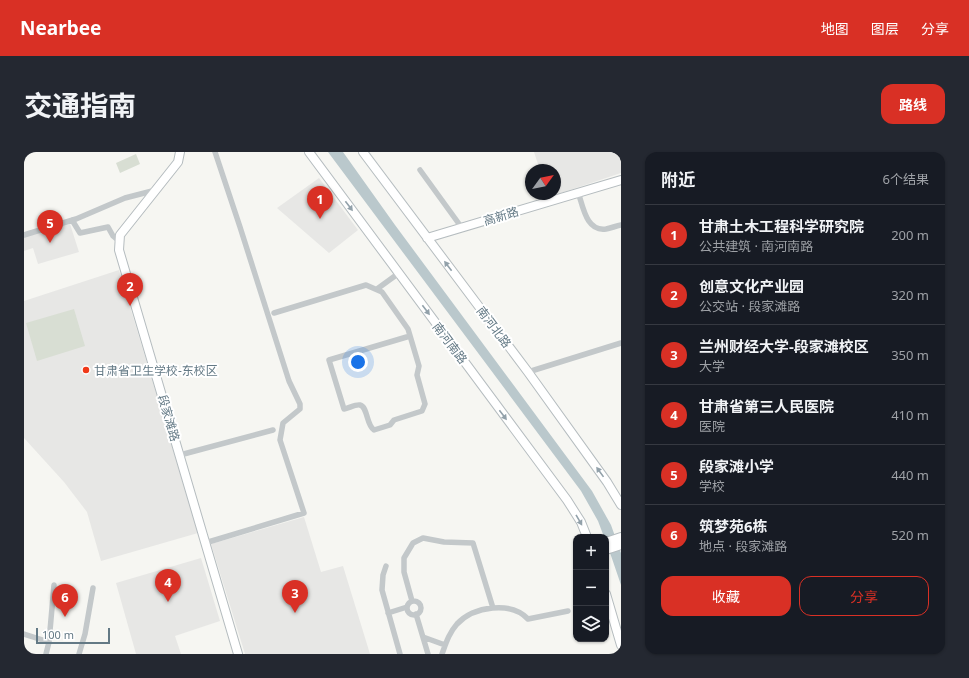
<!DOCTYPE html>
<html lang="zh">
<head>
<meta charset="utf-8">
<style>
  body { margin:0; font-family:"Noto Sans","Noto Sans SC",sans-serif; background:#242831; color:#f1f3f6 }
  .controls { position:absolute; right:12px; bottom:12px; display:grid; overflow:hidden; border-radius:8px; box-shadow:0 1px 3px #0004 }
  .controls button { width:36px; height:36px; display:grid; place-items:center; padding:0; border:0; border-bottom:1px solid #363941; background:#171b24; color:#f1f3f6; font:20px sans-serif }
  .compass { position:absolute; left:501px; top:12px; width:36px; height:36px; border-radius:50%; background:#171b24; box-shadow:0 1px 3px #0004; rotate:57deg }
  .scale { position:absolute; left:12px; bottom:10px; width:74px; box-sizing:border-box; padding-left:4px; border:2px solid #637985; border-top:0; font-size:11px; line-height:14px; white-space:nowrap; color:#637985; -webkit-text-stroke:3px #fff; paint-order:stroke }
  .you { position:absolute; left:334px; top:210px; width:14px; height:14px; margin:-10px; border:3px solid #fff; border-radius:50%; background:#1a73e8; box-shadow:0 0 0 6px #1a73e833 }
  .badge { display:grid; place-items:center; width:26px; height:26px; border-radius:50%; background:#d93025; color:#fff; font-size:13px; font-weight:700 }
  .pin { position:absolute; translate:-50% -33px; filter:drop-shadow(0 1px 2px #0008) }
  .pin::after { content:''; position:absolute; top:21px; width:14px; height:12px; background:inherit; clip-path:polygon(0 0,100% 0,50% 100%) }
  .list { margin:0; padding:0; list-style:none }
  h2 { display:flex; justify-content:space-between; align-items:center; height:52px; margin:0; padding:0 16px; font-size:17px }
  h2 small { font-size:13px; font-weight:400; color:#9ea1a6 }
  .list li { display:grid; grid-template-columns:26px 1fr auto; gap:12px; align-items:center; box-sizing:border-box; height:60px; padding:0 16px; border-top:1px solid #363941 }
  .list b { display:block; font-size:15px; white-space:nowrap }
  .list p { margin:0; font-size:13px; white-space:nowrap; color:#9ea1a6 }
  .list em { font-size:13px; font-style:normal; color:#9ea1a6 }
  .actions { display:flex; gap:8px; padding:12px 16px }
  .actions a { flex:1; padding:9px 0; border:1px solid #d93025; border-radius:12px; text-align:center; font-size:14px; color:#d93025 }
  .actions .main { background:#d93025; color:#fff }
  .icon { flex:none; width:22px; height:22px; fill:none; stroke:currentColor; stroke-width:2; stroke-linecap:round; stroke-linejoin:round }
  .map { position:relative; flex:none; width:597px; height:502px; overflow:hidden; border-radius:12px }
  header { display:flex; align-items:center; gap:24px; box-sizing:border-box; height:56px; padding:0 20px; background:#d93025; color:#fff }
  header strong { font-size:19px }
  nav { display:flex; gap:22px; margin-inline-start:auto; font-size:14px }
  .intro { display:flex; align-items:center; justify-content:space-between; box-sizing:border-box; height:96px; padding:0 24px }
  h1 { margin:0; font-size:28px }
  .button { padding:10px 18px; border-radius:12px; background:#d93025; color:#fff; font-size:14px; font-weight:700 }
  main { display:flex; gap:24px; padding:0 24px }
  aside { flex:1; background:#171b24; border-radius:12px; box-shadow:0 1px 3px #0004 }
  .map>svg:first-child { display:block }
  .built { fill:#e7e7e5 }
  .green { fill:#d8ded3 }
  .water { fill:#bac8cc }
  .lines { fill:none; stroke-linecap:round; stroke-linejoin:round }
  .secondary-casing { stroke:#b5bcbf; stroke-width:10 }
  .street { stroke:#c3c8ca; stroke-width:5.5 }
  .secondary { stroke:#fff; stroke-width:8 }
  .oneway { fill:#92a1aa }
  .poi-dot { fill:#f03918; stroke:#fff; stroke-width:1.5 }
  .labels { text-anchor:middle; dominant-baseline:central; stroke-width:4; stroke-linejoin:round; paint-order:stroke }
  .street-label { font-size:12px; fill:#637985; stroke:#fff }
  .poi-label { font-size:12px; fill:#637985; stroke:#fff; text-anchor:start }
</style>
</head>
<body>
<header>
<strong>Nearbee</strong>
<nav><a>地图</a><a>图层</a><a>分享</a></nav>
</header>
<div class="intro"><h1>交通指南</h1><a class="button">路线</a></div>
<main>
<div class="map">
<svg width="597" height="502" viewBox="0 0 597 502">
  <rect width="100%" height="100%" fill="#f6f6f2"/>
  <path class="built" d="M510 0H597V21L525 45 524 42H531V18H516Z
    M295 26 334 78 305 101 253 56Z
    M46 72 55 100 14 112 9 96 0 99V85Z
    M95 118 174 381 77 409 63 360 40 330 0 286V149Z
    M280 365 297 420 319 414 346 502H221L187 392Z
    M177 406 196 469 151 484 157 502H112L92 431Z"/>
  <path class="green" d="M112 2 116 12 96 21 92 11Z
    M50 157 61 194 13 209 2 171Z"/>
  <path class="water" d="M304 0H319L371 73 568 339 587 373 597 401V433L582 389V385H580L574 369 557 339Z"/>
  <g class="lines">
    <defs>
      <path id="secondary" d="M156 0 154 10 96 83 95 98 214 502
        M285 0 543 348 557 370 563 385
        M339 0 504 220 583 330 597 353
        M403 86 597 28
        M582 390 597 385
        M582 398 597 393
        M582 442 597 493"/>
    </defs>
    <use href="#secondary" class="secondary-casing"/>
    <path class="street" d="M396 18 438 76
      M554 40C559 54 562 80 582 77 587 76 592 74 597 73
      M48 68 56 81 84 75 89 84 95 89
      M0 83 52 67 101 46 132 38
      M353 137 375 121
      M250 161 342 133 358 140 384 177 395 214 393 223 401 252 398 259 370 268 366 273 350 278C342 273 344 255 336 253 332 252 325 256 320 257L305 208 386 184
      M504 220 597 191
      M156 303 249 278
      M181 391 280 361 256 288 259 271 276 257V252L265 229 216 75 191 0
      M362 414 359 423 358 438 376 502
      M388 449 380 420V406L389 391 399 386 420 390 449 391 469 456
      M383 456a7 7 0 1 1 14 0a7 7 0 1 1-14 0Z
      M364 461 383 455
      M392 462 404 502
      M0 482 25 490
      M399 485 421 493
      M22 502 25 490 30 433
      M55 502 61 482 69 436
      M418 502C422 491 425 481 433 472 450 454 487 449 504 467L544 459"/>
    <use href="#secondary" class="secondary"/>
  </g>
  <defs><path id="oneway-solid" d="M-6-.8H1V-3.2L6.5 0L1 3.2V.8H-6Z"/></defs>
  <g class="oneway">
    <use href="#oneway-solid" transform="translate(325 54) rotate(53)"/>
    <use href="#oneway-solid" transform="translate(424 114) rotate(-127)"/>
    <use href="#oneway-solid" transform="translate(402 158) rotate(53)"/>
    <use href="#oneway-solid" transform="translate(479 263) rotate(53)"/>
    <use href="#oneway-solid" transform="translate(576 320) rotate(-126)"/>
    <use href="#oneway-solid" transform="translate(555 368) rotate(60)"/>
  </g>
  <circle class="poi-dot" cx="62" cy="218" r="4"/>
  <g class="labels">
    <g class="street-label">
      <text transform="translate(477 64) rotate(-17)">高新路</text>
      <text transform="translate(470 175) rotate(53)">南河北路</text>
      <text transform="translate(426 191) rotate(53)">南河南路</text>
      <text transform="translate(145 266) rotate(74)">段家滩路</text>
    </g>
    <g class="poi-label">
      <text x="70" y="218">甘肃省卫生学校-东校区</text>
    </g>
  </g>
</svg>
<div class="controls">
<button>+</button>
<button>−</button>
<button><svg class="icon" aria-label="layers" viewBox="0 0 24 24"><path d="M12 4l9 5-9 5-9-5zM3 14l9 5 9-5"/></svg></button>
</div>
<svg class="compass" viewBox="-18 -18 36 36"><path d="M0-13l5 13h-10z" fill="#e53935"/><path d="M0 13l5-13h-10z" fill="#9ea1a6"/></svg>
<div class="scale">100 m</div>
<div class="you"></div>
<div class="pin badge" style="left:296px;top:67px">1</div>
<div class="pin badge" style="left:106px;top:154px">2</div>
<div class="pin badge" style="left:271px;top:461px">3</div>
<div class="pin badge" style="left:144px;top:450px">4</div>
<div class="pin badge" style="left:26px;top:91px">5</div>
<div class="pin badge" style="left:41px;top:465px">6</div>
</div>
<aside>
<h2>附近<small>6个结果</small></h2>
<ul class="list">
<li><span class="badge">1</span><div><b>甘肃土木工程科学研究院</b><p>公共建筑 · 南河南路</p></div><em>200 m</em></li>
<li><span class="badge">2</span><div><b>创意文化产业园</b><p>公交站 · 段家滩路</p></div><em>320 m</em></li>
<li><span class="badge">3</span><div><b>兰州财经大学-段家滩校区</b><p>大学</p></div><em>350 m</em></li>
<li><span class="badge">4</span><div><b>甘肃省第三人民医院</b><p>医院</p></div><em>410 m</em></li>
<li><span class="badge">5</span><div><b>段家滩小学</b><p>学校</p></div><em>440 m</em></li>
<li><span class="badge">6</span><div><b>筑梦苑6栋</b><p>地点 · 段家滩路</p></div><em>520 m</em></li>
</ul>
<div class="actions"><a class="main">收藏</a><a>分享</a></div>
</aside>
</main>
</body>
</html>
